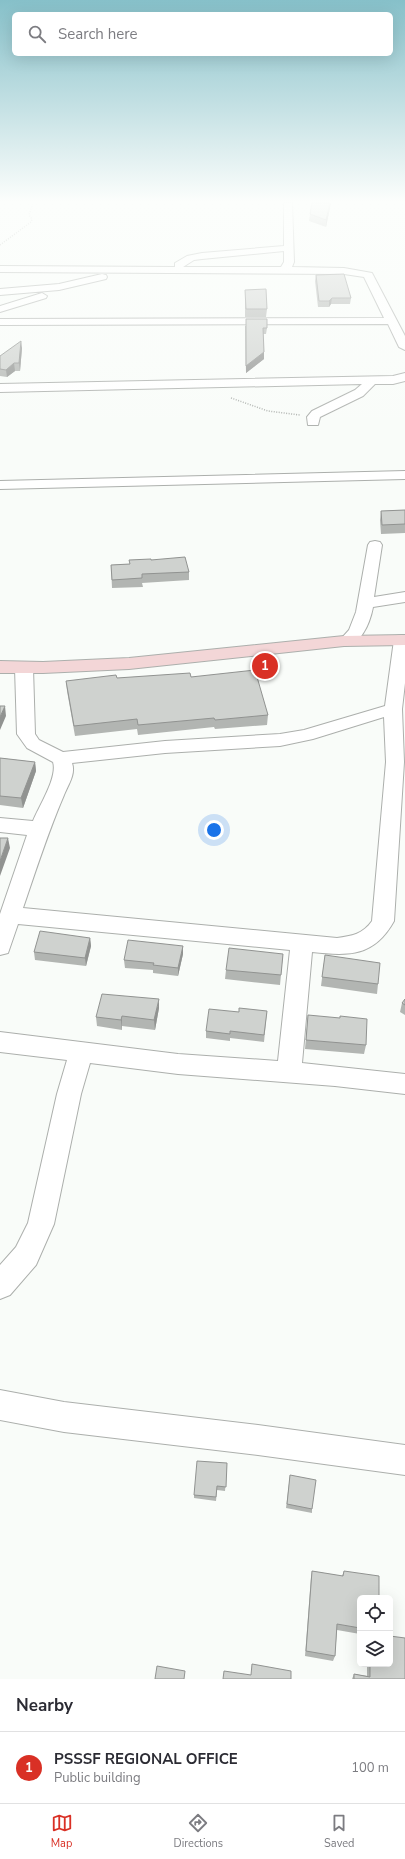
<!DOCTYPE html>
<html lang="en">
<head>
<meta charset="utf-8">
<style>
  body { margin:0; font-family:"Nunito Sans",sans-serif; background:#f7f7f7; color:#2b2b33 }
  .controls { position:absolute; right:12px; bottom:12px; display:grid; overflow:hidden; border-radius:6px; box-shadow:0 4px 16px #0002 }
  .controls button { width:36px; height:36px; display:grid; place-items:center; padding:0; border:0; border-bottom:1px solid #e1e1e2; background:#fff; color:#2b2b33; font:20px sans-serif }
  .you { position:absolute; left:214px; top:830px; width:14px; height:14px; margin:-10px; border:3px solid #fff; border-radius:50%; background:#1a73e8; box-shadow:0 0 0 6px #1a73e833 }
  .badge { display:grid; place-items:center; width:26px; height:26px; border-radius:50%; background:#d93025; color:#fff; font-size:13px; font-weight:700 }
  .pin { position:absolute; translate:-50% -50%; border:2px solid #fff; box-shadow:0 1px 4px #0006 }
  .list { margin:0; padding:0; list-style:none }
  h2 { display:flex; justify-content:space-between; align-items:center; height:52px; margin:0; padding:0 16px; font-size:17px }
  h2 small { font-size:13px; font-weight:400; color:#7c7c81 }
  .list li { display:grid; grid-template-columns:26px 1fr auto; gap:12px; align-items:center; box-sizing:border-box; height:72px; padding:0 16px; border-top:1px solid #e1e1e2 }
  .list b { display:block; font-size:15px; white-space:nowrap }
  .list p { margin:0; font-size:13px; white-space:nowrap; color:#7c7c81 }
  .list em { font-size:13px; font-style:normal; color:#7c7c81 }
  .icon { flex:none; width:22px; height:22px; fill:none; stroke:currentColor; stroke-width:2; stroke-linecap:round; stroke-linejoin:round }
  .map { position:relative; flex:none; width:405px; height:1679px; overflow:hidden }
  .search { position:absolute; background:#fff; box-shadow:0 4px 16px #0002; left:12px; right:12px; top:12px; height:44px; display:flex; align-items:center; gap:10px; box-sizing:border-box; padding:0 14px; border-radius:6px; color:#7c7c81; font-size:15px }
  .sheet { height:124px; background:#fff }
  nav { display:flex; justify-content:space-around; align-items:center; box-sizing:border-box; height:56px; border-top:1px solid #e1e1e2; background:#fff; font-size:11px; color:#7c7c81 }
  nav a { display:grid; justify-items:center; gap:2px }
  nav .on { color:#d93025 }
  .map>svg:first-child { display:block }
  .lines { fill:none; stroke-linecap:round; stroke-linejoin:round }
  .street-casing { stroke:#acafac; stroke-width:2 }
  .secondary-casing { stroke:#acafac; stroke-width:2 }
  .path { stroke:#aaadaa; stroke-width:1.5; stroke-dasharray:1 1.5; stroke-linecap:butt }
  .street { fill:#fff; fill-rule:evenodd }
  .secondary { fill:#f3d6d7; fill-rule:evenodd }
  .wall { fill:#b2b5b2 }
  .shaded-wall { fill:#919391 }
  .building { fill:#cfd2cf; stroke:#919391 }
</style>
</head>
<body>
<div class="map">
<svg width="405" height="1679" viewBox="0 0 405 1679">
  <rect width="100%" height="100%" fill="#f9fcf9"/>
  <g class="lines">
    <defs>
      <path id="street" d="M284 203H292L294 262 292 267 344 268 372 273 405 336V350L399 347 388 324 0 325V319L384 318 364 277 344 274 0 272V266L175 267V263L187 256 202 253 284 246ZM284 251V262L281 267H183L194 260 202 259Z
        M102 274 106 275 107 277 106 279 59 290 0 295V289L59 284Z
        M42 293 47 296 46 298 0 312V306Z
        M405 373V381L393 384H375L363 396 320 417 318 425H308L307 417 312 411 355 390 362 384 0 392V384L393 376Z
        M405 471V479L0 489V481Z
        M375 541 380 542 382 545 374 597 405 592V602L373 607C370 623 360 649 341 645L339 641 349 630 356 612 368 545 370 542Z
        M402 635 405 636V683L402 709 404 762 394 921C374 957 349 956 312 952L302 1063 405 1074V1094L335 1086 178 1074 90 1063 81 1094 54 1224 36 1265 10 1295 0 1299V1265L16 1247 28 1223 57 1094 67 1060 0 1052V1032L178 1054 278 1061 290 950 18 924 8 953 0 955V914L27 835 0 832V818L33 821C39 806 58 777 53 762L27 748 17 734 15 668 18 664 24 663 30 664 33 668 35 734 39 740 63 752 165 741 280 734 304 730 385 706 394 640 396 636ZM384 717 386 762 372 921C363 934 352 936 337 938L23 908C36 870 48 832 64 795 68 785 76 774 72 763L165 753 280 746 313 739Z
        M0 1390 64 1402 258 1425 405 1445V1475L258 1455 64 1432 0 1420Z"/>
      <path id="secondary" d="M405 635V645L344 646 129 669 43 673H0V661L43 662 129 658 344 636Z"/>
    </defs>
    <use href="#street" class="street-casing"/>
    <use href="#secondary" class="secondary-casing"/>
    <path class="path" d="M0 245 31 222 32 219 29 215 33 203
      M231 398 268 411 300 415"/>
    <use href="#street" class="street"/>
    <use href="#secondary" class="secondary"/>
  </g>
  <path class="wall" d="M312 203H331L326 227 309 221 310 214Z
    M316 275 351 298 350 304H331L329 307H318L315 281Z
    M245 290 267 309 266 317H245Z
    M245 326 267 328 266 334H263L264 359 246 373Z
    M22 348 20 371H15L7 377 0 376V356Z
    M405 510V533L381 534 380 520 381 511Z
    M151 560 189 572V580L142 583 143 587 112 588 111 565 129 564Z
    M191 677 268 715 267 725 215 729 214 727 138 735 137 729 75 736 67 691 66 681 117 678Z
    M0 758 35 762 36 771 23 808 0 805Z
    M90 938 91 946 86 966 35 960 34 952Z
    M183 946V954L178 976 153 973V970L125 968 124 960Z
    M283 954 280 985 225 979 226 970Z
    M325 955 378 984 377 994 321 986Z
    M405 999V1015L400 1012 402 1003Z
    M159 1008 155 1030 122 1026V1030L97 1026 96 1017Z
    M267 1011 264 1042 230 1038V1041L206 1038V1031Z
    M308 1015 366 1045 364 1054 305 1049Z
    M227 1463 225 1491 217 1490 216 1501 194 1498V1495Z
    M290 1475 312 1509V1513L286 1508Z
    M312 1571 342 1576 344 1571 360 1598V1634L337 1630 335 1656 333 1661 305 1656 311 1577Z
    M367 1664H390L405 1679H352L354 1674 367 1676Z"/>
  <path class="shaded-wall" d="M330 203H331L326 227V220Z
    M332 298 331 304 329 307V301Z
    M21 341 22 348 20 371 19 363Z
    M264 352V359L246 373V366Z
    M14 363 15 371 7 377 6 370Z
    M5 706 6 716 0 730V717Z
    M35 762 36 771 23 808 21 798Z
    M8 838 10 848 0 876V861Z
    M90 938 91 946 86 966 85 958Z
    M183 946V954L178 976V968Z
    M159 999V1008L155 1030 154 1020Z
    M122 1016V1030L121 1020Z"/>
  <path class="building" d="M312 203H330L326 220 310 214Z
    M344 274 351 298H332L329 301H319L316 275Z
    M266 289 267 309H246L245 290Z
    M246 319H267V328H263L264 352 246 366Z
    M21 341 19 363H14L6 370 0 369V356Z
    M405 510V524L382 525 381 511Z
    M185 557 189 572 142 574V578L112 580 111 565 130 564 129 560 151 559V560Z
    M255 670 268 715 215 720 214 718 138 725 137 719 74 726 66 681 116 675 117 678 190 673 191 677Z
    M0 706H5L0 717Z
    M0 758 35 762 21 798 0 796Z
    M0 838H8L0 861Z
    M40 931 90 938 85 958 34 952Z
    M128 940 183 946 178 968 153 965 154 963 124 960Z
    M229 948 283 954 281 975 226 970Z
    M325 955 380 963 378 984 322 977Z
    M102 994 159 999 154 1020 122 1016 121 1020 96 1017Z
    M405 999V1005L402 1003Z
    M239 1008 267 1011 264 1035 230 1031V1034L206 1031 209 1009 239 1012Z
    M308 1015 340 1018V1016L367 1019 366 1045 306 1040Z
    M197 1461 227 1463 226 1487 217 1486 216 1497 194 1495Z
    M290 1475 316 1480 312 1509 287 1504Z
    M312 1571 343 1576 344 1571 379 1576V1598H360V1628L337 1624 335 1656 306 1651Z
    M390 1636 405 1638V1679H354V1674L370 1677V1664H390Z
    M252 1664 291 1671V1679H223L224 1671 251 1675Z
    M157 1666 185 1671 184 1679H155Z"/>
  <linearGradient id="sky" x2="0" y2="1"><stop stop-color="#86c0c9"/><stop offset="0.46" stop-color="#fcfefc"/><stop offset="1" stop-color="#fcfefc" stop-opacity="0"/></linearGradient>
  <rect width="405" height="438" fill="url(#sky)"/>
</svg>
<div class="controls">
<button><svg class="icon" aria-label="locate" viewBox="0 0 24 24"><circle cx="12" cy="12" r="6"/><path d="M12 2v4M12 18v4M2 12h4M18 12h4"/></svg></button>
<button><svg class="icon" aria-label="layers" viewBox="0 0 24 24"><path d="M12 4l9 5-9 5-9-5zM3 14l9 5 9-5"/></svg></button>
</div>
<div class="you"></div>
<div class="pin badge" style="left:265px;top:666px">1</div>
<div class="search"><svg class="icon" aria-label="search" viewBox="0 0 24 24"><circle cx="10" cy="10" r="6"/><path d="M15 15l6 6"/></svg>Search here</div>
</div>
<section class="sheet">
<h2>Nearby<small></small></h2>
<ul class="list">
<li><span class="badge">1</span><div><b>PSSSF REGIONAL OFFICE</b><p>Public building</p></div><em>100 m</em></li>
</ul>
</section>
<nav>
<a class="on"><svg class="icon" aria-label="map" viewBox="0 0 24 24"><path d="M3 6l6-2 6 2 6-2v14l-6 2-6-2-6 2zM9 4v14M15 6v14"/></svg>Map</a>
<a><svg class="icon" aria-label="directions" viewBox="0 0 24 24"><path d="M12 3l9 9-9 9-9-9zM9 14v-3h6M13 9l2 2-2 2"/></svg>Directions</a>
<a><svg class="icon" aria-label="saved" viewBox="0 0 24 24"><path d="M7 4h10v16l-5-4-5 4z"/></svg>Saved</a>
</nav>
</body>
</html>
